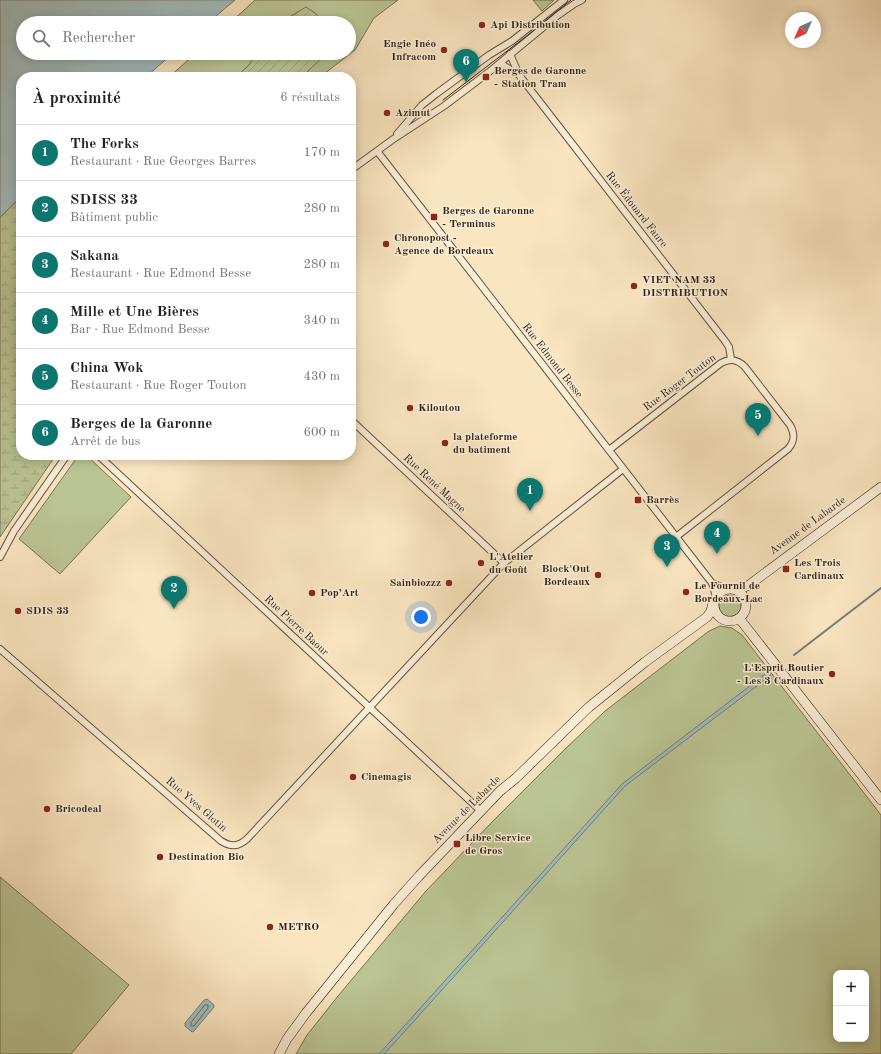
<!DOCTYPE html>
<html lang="fr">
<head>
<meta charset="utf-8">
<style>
  body { margin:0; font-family:"Old Standard TT",serif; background:#f2f2f2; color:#222 }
  .controls { position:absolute; right:12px; bottom:12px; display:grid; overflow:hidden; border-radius:8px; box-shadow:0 2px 10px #0003 }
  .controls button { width:36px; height:36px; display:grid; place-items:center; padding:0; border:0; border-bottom:1px solid #e0e0e0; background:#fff; color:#222; font:20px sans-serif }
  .compass { position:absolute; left:785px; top:12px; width:36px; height:36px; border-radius:50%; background:#fff; box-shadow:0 2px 10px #0003; rotate:225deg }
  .you { position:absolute; left:421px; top:617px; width:14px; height:14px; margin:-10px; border:3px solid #fff; border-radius:50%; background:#1a73e8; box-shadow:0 0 0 6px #1a73e833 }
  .badge { display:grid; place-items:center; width:26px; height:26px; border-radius:50%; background:#0f766e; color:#fff; font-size:13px; font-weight:700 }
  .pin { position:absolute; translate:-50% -33px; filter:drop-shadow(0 1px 2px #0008) }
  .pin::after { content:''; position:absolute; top:21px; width:14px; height:12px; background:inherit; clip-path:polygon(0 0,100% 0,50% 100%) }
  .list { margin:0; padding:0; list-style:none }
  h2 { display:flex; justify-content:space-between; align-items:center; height:52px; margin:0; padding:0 16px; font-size:17px }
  h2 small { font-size:13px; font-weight:400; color:#767676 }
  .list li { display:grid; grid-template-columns:26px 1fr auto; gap:12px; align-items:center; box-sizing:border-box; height:56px; padding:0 16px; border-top:1px solid #e0e0e0 }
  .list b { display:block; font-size:15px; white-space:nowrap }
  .list p { margin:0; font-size:13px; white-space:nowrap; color:#767676 }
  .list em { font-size:13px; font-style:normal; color:#767676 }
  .icon { flex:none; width:22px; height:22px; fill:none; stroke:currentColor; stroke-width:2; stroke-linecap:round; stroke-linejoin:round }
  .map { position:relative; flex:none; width:881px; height:1054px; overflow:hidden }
  .search { position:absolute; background:#fff; box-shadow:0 2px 10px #0003; left:16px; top:16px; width:340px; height:44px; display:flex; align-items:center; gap:10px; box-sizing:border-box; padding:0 14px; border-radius:22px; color:#767676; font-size:15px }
  .panel { position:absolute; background:#fff; box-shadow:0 2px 10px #0003; left:16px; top:72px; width:340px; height:388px; border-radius:16px }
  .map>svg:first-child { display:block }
  .green { fill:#bbc594; stroke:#787354; fill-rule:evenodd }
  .wetland { fill:url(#wetland-marsh); stroke:#787354 }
  .garden { fill:url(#garden-furrows); stroke:#787354 }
  .water { fill:#a2bcbc; stroke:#767e79 }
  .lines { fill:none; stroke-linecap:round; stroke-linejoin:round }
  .shore { stroke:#6b6e68; stroke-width:1 }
  .stream { stroke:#767e79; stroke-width:2 }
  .street-casing { stroke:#655240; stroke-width:8 }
  .secondary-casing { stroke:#342115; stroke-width:10 }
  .street { stroke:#fbeed6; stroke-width:6 }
  .secondary { stroke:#fbeed6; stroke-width:9 }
  .tram { stroke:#342115; stroke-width:1 }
  .poi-dot { fill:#8f2418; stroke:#fbeed6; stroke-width:1.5 }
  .labels { text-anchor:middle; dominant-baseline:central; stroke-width:3; stroke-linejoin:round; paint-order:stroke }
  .poi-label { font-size:11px; font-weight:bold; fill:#342115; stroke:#fbeed6; text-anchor:start }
  .street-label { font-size:11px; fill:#342115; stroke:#fbeed6 }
</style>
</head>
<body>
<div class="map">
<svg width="881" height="1054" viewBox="0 0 881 1054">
  <defs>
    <pattern id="wetland-marsh" width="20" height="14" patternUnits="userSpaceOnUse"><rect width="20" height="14" fill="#bbc594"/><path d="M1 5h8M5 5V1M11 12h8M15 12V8" fill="none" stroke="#a1a97f"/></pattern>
    <pattern id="garden-furrows" width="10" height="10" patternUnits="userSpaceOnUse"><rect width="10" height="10" fill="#bbc594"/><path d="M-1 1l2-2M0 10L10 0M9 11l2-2" fill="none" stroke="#a1a97f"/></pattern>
  </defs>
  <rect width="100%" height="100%" fill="#f9e5c0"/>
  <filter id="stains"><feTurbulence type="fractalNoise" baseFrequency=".005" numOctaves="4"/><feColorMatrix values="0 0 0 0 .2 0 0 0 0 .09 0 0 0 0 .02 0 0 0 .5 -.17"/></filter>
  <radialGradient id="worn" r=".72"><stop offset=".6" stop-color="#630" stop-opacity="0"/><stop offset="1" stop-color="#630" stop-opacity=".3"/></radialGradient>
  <path class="green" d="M255 0H398L374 18 355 50 320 77H169L196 53H349V23H230Z
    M533 0H554L542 11Z
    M86 455 131 497 60 574 19 539 78 456Z
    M719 606a11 11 0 1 1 22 0a11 11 0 1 1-22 0Z
    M720 626 732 628 742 635 881 815V1054H296L307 1035 338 996 426 891 492 822 562 752 605 711 709 631ZM836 973H866V1039H836Z
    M0 877 129 985 71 1054H0Z"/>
  <path class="wetland" d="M21 197V455H56L0 537V217Z"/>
  <path class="garden" d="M306 7 315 13 324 23H285L291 16Z
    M257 53H327L305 74 297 77H236L249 65Z"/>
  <path class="water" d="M0 0H235L208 23H23V53H173L146 77H21V197L0 217Z
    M768 672 771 674 770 676 625 786 397 1040 384 1054H379L622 784Z
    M207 999 214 1005V1007L194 1031 192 1032 185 1026V1023L204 1000Z"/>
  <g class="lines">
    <path class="shore" d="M205 1005H208V1008L194 1026H191V1023Z"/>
    <path class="stream" d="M794 655 881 588"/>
    <defs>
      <path id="street" d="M510 54 519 75 725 341 729 347 731 359
        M500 63 517 74
        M397 134 422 105 436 94 489 55 512 41 564 0
        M377 151 712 583 716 596
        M351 170 392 140 444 106 489 72 557 16 574 4 582 0
        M351 420 504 563
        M609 450 721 363C730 358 737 359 745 367L790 425C795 434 795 441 788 449L676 537
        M98 455 481 811
        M0 557 14 531 67 455
        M712 583 726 589
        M0 649 221 841C231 847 238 847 247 839L504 563 623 469"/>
      <path id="secondary" d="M714 605a16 16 0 1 1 32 0a16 16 0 1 1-32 0Z
        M734 589H740L749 585 881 487
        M739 618 881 800
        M279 1054 287 1039 306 1013 394 904 419 876 500 791 516 778 589 707 645 662 707 617 711 611 713 603"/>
    </defs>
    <use href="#street" class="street-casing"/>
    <use href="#secondary" class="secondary-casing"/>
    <use href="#street" class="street"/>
    <use href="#secondary" class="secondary"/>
    <path class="tram" d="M443 100 528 35 571 0"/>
  </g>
  <g class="poi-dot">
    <circle cx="482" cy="25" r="4"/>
    <circle cx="444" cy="50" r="4"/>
    <rect x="482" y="73" width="8" height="8" rx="2"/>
    <circle cx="387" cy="113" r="4"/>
    <rect x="430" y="213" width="8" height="8" rx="2"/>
    <circle cx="386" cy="244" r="4"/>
    <circle cx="634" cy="286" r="4"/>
    <circle cx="410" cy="408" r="4"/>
    <circle cx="445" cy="443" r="4"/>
    <rect x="634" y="496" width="8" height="8" rx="2"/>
    <circle cx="481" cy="563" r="4"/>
    <rect x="782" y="565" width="8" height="8" rx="2"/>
    <circle cx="598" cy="575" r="4"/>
    <circle cx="449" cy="583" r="4"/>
    <circle cx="686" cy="592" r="4"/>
    <circle cx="312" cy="593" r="4"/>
    <circle cx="18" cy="611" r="4"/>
    <circle cx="832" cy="674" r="4"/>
    <circle cx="353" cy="777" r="4"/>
    <circle cx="47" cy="809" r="4"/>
    <rect x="453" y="840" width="8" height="8" rx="2"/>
    <circle cx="160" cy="857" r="4"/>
    <circle cx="270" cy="927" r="4"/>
  </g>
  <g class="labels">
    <g class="poi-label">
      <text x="490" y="25">Api Distribution</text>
      <text x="436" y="44" text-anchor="end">Engie Inéo<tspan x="436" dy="13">Infracom</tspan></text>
      <text x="494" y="71">Berges de Garonne<tspan x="494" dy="13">- Station Tram</tspan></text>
      <text x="395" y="113">Azimut</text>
      <text x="442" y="211">Berges de Garonne<tspan x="442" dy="13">- Terminus</tspan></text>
      <text x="394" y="238">Chronopost -<tspan x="394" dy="13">Agence de Bordeaux</tspan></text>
      <text x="642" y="280">VIET NAM 33<tspan x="642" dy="13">DISTRIBUTION</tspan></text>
      <text x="418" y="408">Kiloutou</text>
      <text x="453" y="437">la plateforme<tspan x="453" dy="13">du batiment</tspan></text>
      <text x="646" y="500">Barrès</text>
      <text x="489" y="557">L'Atelier<tspan x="489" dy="13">du Goût</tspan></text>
      <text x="794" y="563">Les Trois<tspan x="794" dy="13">Cardinaux</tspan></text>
      <text x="590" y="569" text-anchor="end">Block'Out<tspan x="590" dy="13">Bordeaux</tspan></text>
      <text x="441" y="583" text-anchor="end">Sainbiozzz</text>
      <text x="694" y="586">Le Fournil de<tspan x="694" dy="13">Bordeaux-Lac</tspan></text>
      <text x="320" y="593">Pop’Art</text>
      <text x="26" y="611">SDIS 33</text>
      <text x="824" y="668" text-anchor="end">L'Esprit Routier<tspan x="824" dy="13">- Les 3 Cardinaux</tspan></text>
      <text x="361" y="777">Cinemagis</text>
      <text x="55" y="809">Bricodeal</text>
      <text x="465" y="838">Libre Service<tspan x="465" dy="13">de Gros</tspan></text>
      <text x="168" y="857">Destination Bio</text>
      <text x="278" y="927">METRO</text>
    </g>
    <g class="street-label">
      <text transform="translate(636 210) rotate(52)">Rue Édouard Faure</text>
      <text transform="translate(552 361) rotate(52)">Rue Edmond Besse</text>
      <text transform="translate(680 383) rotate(-37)">Rue Roger Touton</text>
      <text transform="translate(434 484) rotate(43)">Rue René Magne</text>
      <text transform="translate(808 526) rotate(-36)">Avenue de Labarde</text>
      <text transform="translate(296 626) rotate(43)">Rue Pierre Baour</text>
      <text transform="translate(196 805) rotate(41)">Rue Yves Glotin</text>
      <text transform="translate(467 810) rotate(-45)">Avenue de Labarde</text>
    </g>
  </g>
  <rect width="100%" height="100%" filter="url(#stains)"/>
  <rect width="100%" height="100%" fill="url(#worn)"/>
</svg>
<div class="controls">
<button>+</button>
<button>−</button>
</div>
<svg class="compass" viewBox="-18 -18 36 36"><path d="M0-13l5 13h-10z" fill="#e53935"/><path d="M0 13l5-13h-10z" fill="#767676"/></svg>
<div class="you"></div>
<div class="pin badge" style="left:530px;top:511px">1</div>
<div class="pin badge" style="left:174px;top:609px">2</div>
<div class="pin badge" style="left:667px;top:567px">3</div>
<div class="pin badge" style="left:717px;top:554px">4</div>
<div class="pin badge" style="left:758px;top:436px">5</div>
<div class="pin badge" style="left:466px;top:82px">6</div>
<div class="search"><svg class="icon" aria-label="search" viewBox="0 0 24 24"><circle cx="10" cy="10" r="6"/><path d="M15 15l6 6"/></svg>Rechercher</div>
<section class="panel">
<h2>À proximité<small>6 résultats</small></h2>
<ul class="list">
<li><span class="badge">1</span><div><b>The Forks</b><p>Restaurant · Rue Georges Barres</p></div><em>170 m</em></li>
<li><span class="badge">2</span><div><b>SDISS 33</b><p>Bâtiment public</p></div><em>280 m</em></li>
<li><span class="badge">3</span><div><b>Sakana</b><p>Restaurant · Rue Edmond Besse</p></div><em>280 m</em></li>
<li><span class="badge">4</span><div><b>Mille et Une Bières</b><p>Bar · Rue Edmond Besse</p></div><em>340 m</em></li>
<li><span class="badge">5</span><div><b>China Wok</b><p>Restaurant · Rue Roger Touton</p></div><em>430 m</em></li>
<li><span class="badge">6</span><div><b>Berges de la Garonne</b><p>Arrêt de bus</p></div><em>600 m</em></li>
</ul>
</section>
</div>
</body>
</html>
